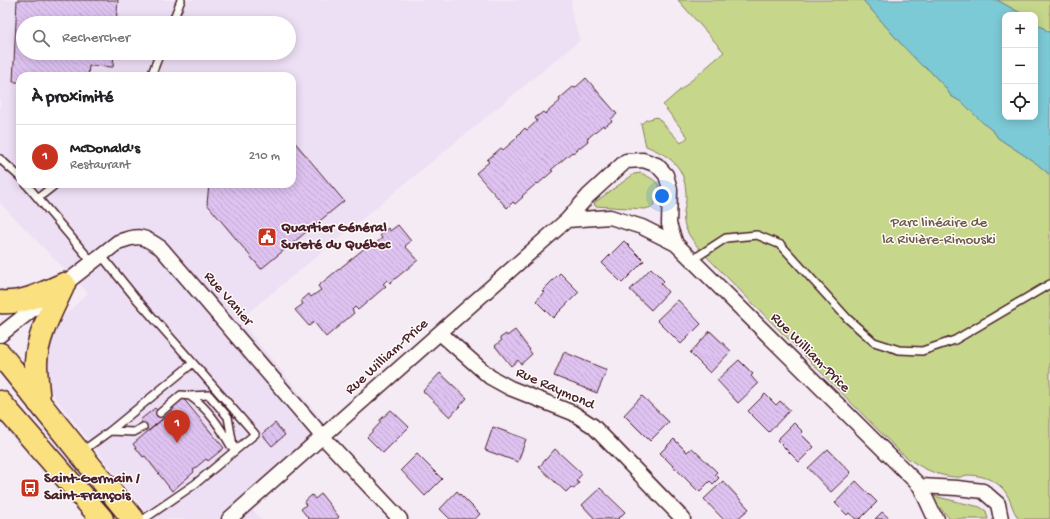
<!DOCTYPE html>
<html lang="fr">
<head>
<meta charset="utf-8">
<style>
  body { margin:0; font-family:"Gochi Hand",sans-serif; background:#f6f6f6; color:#202124 }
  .controls { position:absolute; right:12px; top:12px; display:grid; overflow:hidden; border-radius:8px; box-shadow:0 2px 10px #0003 }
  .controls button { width:36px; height:36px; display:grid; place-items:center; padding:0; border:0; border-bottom:1px solid #e0e0e0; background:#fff; color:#202124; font:20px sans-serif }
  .you { position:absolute; left:662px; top:196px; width:14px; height:14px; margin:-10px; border:3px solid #fff; border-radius:50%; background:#1a73e8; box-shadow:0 0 0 6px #1a73e833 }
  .badge { display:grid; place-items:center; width:26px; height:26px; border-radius:50%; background:#c8321e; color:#fff; font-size:13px; font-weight:700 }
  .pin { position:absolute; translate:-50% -33px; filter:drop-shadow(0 1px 2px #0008) }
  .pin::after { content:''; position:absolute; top:21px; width:14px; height:12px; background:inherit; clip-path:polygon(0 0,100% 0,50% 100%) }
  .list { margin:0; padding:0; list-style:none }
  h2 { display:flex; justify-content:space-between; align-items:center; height:52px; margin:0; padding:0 16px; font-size:17px }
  h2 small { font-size:13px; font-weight:400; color:#757577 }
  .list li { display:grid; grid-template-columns:26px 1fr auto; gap:12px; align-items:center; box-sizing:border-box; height:64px; padding:0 16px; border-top:1px solid #e0e0e0 }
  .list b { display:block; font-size:15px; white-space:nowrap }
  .list p { margin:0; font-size:13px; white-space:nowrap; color:#757577 }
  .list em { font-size:13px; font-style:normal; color:#757577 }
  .icon { flex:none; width:22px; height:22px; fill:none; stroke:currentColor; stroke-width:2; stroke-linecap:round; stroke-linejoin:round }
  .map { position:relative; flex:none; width:1050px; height:519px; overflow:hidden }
  .search { position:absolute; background:#fff; box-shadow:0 2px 10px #0003; left:16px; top:16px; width:280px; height:44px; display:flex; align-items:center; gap:10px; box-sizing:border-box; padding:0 14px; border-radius:22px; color:#757577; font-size:15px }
  .panel { position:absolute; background:#fff; box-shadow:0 2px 10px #0003; left:16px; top:72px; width:280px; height:116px; border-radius:12px }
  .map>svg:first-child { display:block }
  .built { fill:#eddff4; fill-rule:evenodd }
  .green { fill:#c6d78b; stroke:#887b5b }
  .water { fill:#7bcad6; stroke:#678692 }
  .building { fill:url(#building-back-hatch); stroke:#4a1f2b }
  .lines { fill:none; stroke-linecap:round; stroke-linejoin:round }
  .lane-casing { stroke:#4a1f2b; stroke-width:10 }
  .street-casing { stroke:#4a1f2b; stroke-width:17 }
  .primary-casing { stroke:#4a1f2b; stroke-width:25 }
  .lane { stroke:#fdfcf7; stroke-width:7 }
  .street { stroke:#fdfcf7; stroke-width:14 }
  .primary { stroke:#fbe080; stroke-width:22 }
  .labels { text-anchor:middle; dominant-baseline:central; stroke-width:3; stroke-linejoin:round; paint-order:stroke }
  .park-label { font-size:15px; fill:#6f5648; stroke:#fdfcf7 }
  .poi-label { font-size:15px; font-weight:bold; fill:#4a1f2b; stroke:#fdfcf7; text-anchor:start }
  .street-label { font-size:15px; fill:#4a1f2b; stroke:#fdfcf7 }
</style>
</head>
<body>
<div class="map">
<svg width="1050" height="519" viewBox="0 0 1050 519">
  <defs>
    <pattern id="building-back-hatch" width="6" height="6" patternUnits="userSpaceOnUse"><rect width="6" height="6" fill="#dec3f1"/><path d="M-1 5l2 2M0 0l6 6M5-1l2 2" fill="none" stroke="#c0a7cf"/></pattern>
  </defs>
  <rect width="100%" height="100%" fill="#f4ebf5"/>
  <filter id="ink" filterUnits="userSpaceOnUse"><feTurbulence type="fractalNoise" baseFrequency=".025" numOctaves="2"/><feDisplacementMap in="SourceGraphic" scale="8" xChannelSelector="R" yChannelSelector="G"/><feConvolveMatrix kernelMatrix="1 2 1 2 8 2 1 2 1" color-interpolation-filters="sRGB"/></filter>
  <g filter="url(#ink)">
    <path class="built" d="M0 0H571L572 15 580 40 239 320 334 434 249 506 261 519H151L52 393 42 372 52 327 88 293 0 203ZM23 23H289V53H23ZM20 76H292V184H20Z"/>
    <path class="green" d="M678 0H863L902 45 925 68 928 69 945 87 951 96 963 103 983 123 994 132 998 138 1036 163 1050 175V519H1019C1010 508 1012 496 999 485 990 478 979 475 967 475 963 476 959 478 955 477 935 476 915 465 900 452L701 251C694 242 686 233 684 222 682 212 687 204 686 194 685 166 670 156 646 146L641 124 646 120 657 117 681 143 688 137 663 105 724 52Z
      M997 0H1050V33L1035 22V15H1024Z
      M641 173C660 182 666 187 652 207L645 209 595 206 594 203 634 174Z
      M929 495 980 507 986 511 988 519H950Z"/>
    <path class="water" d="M863 0H997L1024 15H1005V117H1035V22L1050 33V175L1036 163 998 138 994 132 983 123 963 103 951 96 945 87 928 69 922 66 902 45Z"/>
    <path class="building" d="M17 0H118L116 23H23V53H114L113 67 89 66 88 76H20V82H13Z
      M586 78 617 114 611 119 612 121 604 127 603 125 587 139 588 141 573 153 572 152 551 170 553 171 538 184 537 183 522 196 523 197 515 204 513 202 507 208 476 173 489 162 487 160 501 148 503 150 518 137 517 136 525 128 527 130 537 121 535 118 543 112 545 114 560 101 559 99 573 87 575 88Z
      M292 139 344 201 261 269 207 204 209 184H292Z
      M398 225 411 241 405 246 418 260 390 283 387 280 383 284 386 286 358 310 355 307 352 310 354 313 326 337 314 322 309 326 295 310 303 304 301 301 309 294 311 297 321 290 318 286 371 243 373 246 382 238 380 235 388 228 390 231Z
      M624 241 644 261 622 283 602 263Z
      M651 268 664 281 661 284 668 292 651 310 630 290Z
      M560 273 579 292 553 318 536 301 544 292 542 291Z
      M678 300 701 324 681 344 657 320Z
      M515 330 530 350H529L532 354 521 364 518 360 511 366 495 346 502 340 500 338 506 334 507 336Z
      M710 331 731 351 710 373 690 353Z
      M564 352 607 370 597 393 554 376Z
      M739 360 753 374 751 376 758 384 738 403 717 380Z
      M440 373 467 398 450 417 423 391Z
      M765 394 776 405 780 401 790 410 769 432 748 411Z
      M642 396 669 422 650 441 624 415Z
      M182 397 224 448 208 461 206 459 193 470 194 472 172 491 145 456 143 457 133 444 174 409 172 406Z
      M155 408 164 418 149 431 140 420Z
      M391 410 409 427 383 453 367 437 380 423V420Z
      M275 423 285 435 272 446 262 434Z
      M794 423 803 432 801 434 814 447 799 462 777 440Z
      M493 427 526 439 518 462 485 450Z
      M674 439 687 452 692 448 717 472 715 474 719 478 713 484 710 481 699 492 660 453Z
      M555 449 582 474 576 481 579 483 574 489 571 487 566 492 539 467Z
      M828 449 851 473 831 492 808 468Z
      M417 454 442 479 425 496 401 470Z
      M723 481 749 509 737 519H723L704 499Z
      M856 481 877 502 860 519H856L849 513 847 515 835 503Z
      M600 488 625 512 618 519H595L582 505Z
      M457 491 480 514 475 519H450L440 509Z
      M321 494 339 517 337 519H309L301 509 306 505 304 502 312 495 315 499Z
      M882 512 890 519H875Z"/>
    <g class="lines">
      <defs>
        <path id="lane" d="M172 23 181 0
          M151 76 160 53
          M0 159 20 177
          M26 184 92 262
          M38 198 56 184
          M101 255 134 296 193 363
          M692 260 726 238 757 235 781 245 848 319 874 342 899 350 922 351 955 340 1050 284
          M190 396C208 408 220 427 231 446
          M160 413 181 395 190 396 209 395 228 417 234 451
          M110 431 134 432 143 427
          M81 452 110 431 193 363 255 434 195 484 144 519"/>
        <path id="street" d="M567 220 610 217 642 227 676 244 920 486 933 514 937 519
          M440 333 490 377 510 388 573 413 593 426 683 519
          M0 335 118 242C140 234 143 236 161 248L323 437 400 519
          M920 486 957 488 983 491 998 504 1001 519
          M229 519 567 220 588 196 626 161 643 160 657 165 666 175 670 189 669 224 676 244"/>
        <path id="primary" d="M0 302C23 304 44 293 64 284
          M0 354 133 519
          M0 402 102 519
          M39 403C38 390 36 376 36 363 37 335 53 309 64 284"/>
      </defs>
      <use href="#lane" class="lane-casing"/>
      <use href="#street" class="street-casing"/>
      <use href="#primary" class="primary-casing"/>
      <use href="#lane" class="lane"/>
      <use href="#street" class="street"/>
      <use href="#primary" class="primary"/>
    </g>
  </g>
  <defs>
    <symbol id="civic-square" viewBox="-11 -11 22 22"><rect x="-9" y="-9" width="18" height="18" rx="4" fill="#c8321e" stroke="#fdfcf7"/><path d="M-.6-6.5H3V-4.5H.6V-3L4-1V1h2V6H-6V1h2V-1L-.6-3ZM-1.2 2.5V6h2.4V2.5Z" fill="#fff"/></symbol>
    <symbol id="bus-square" viewBox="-11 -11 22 22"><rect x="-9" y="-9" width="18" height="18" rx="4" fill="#c8321e" stroke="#fdfcf7"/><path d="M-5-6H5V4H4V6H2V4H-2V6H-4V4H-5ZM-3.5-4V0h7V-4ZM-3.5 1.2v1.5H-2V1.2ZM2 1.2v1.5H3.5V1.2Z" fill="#fff"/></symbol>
  </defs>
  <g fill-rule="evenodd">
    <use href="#civic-square" x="256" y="226" width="22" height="22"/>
    <use href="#bus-square" x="19" y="477" width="22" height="22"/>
  </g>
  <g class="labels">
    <g class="park-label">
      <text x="939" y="223">Parc linéaire de<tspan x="939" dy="17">la Rivière-Rimouski</tspan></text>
    </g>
    <g class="poi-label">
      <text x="281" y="228">Quartier Général<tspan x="281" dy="17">Sureté du Québec</tspan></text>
      <text x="44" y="479">Saint-Germain /<tspan x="44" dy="17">Saint-François</tspan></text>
    </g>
    <g class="street-label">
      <text transform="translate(228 299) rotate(49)">Rue Vanier</text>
      <text transform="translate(810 353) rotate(45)">Rue William-Price</text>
      <text transform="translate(387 357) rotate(-42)">Rue William-Price</text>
      <text transform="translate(555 389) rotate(24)">Rue Raymond</text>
    </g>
  </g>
</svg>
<div class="controls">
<button>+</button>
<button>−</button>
<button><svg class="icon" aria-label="locate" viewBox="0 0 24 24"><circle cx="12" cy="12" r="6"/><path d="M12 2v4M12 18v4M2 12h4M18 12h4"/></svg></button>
</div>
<div class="you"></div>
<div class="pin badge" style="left:177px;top:443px">1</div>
<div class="search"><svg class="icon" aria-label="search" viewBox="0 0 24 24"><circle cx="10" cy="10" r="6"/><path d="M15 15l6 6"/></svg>Rechercher</div>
<section class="panel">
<h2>À proximité<small></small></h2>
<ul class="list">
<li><span class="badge">1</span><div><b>McDonald's</b><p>Restaurant</p></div><em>210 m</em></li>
</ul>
</section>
</div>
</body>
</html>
